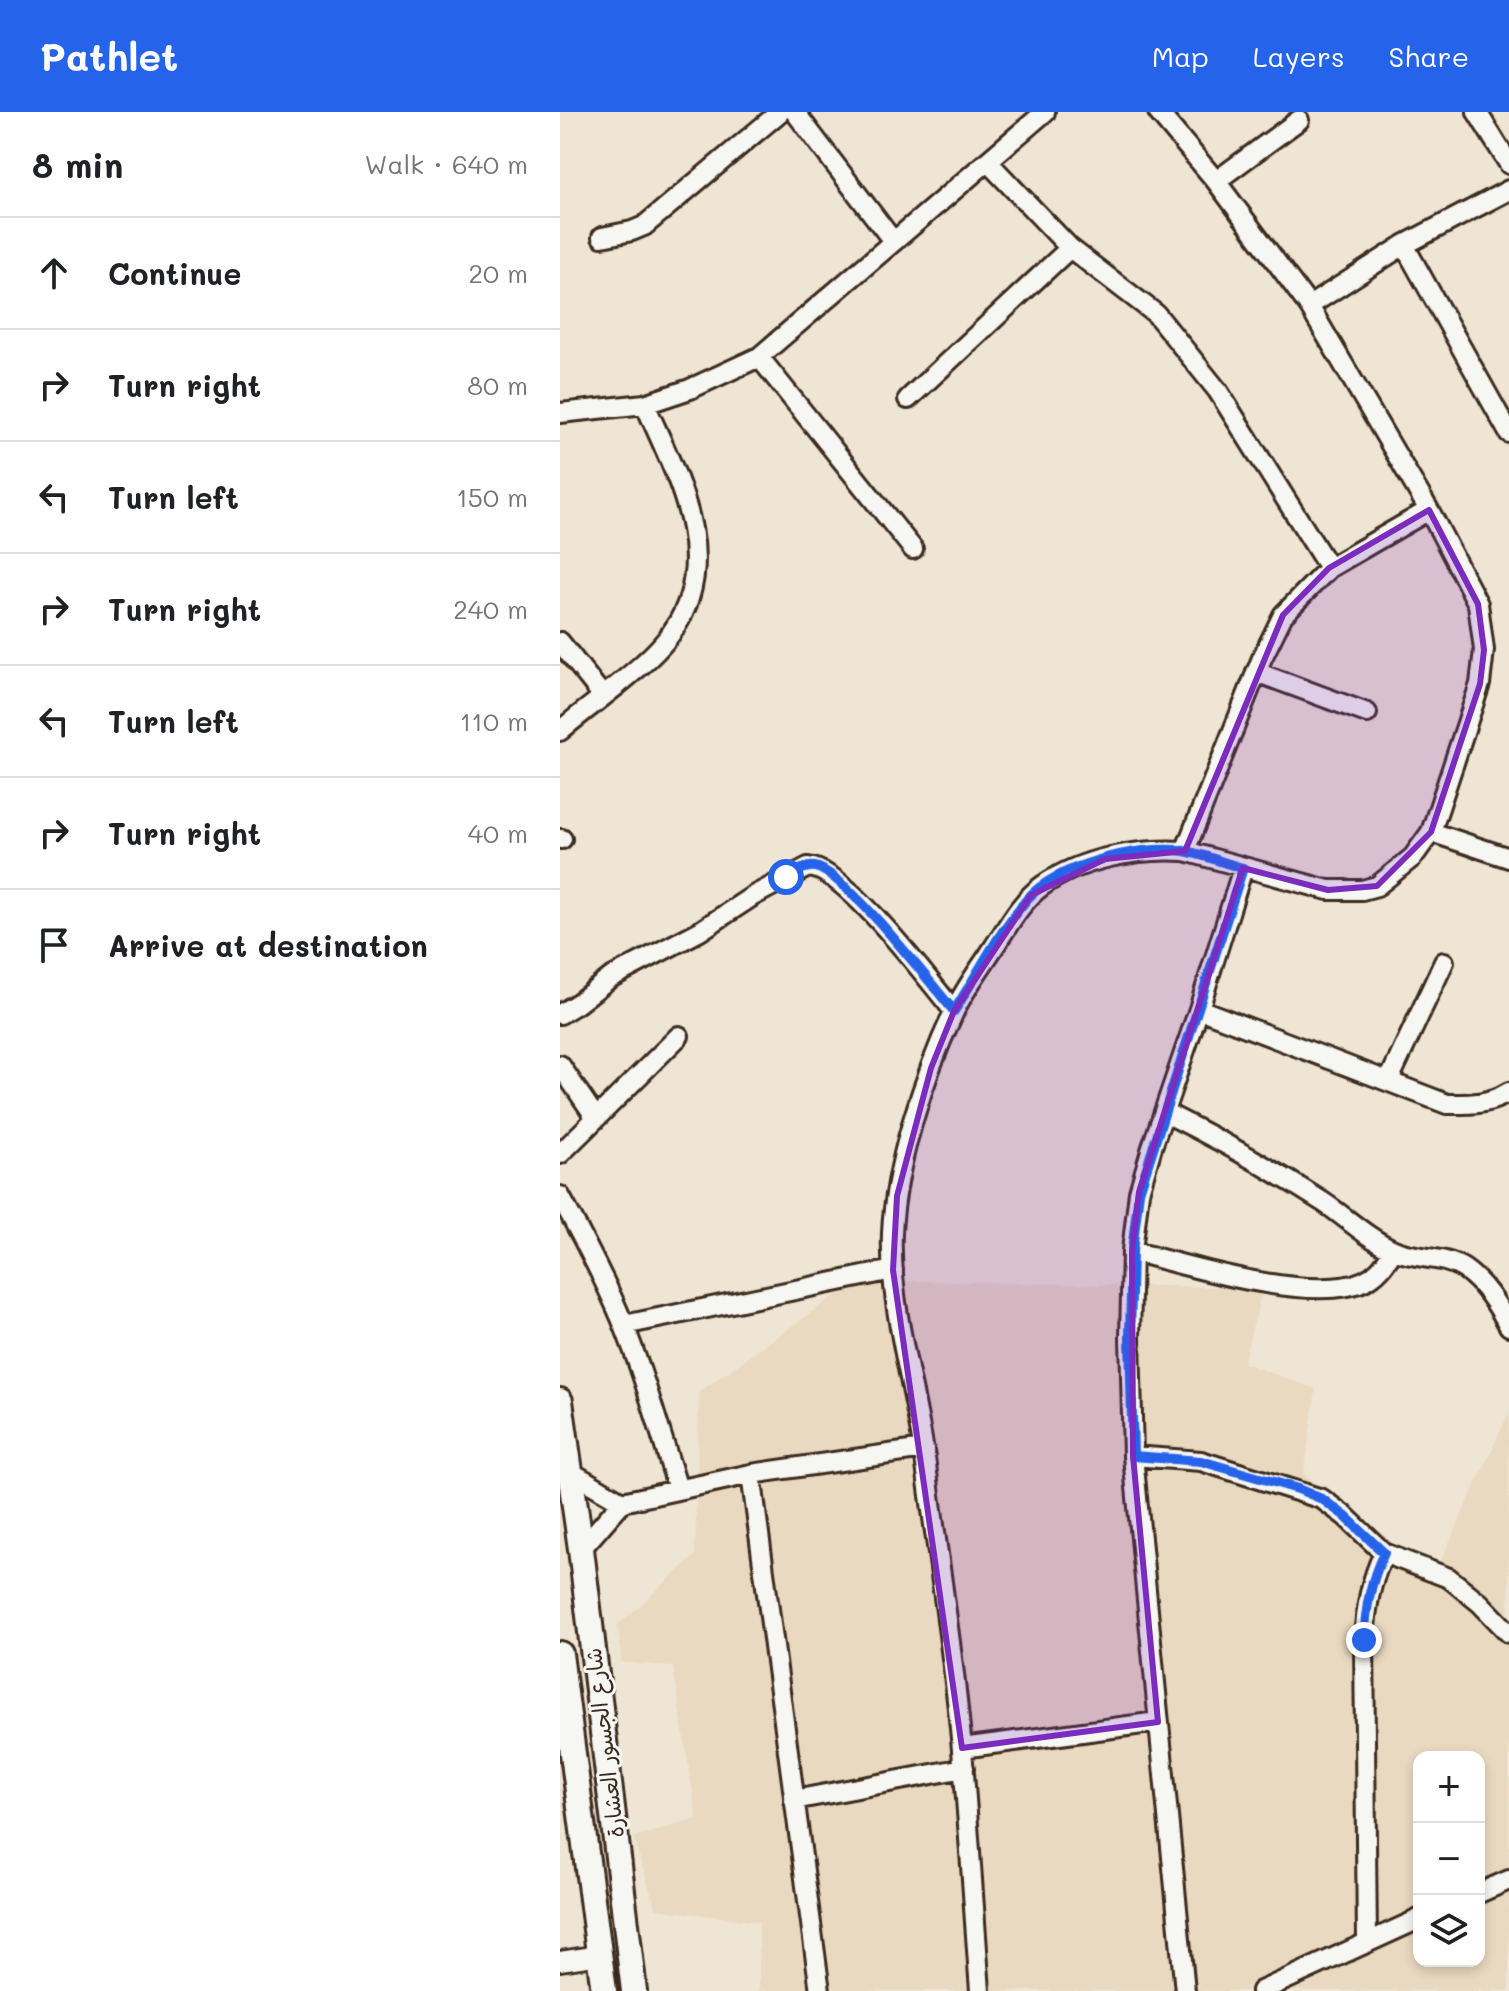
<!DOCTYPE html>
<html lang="en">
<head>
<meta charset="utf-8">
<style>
  body { margin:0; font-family:Mali,"Playpen Sans Arabic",sans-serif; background:#f6f6f6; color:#202124 }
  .controls { position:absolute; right:24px; bottom:24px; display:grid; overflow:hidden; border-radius:16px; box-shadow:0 4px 12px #0003 }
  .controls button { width:72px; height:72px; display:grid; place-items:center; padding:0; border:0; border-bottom:2px solid #e0e0e0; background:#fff; color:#202124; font:40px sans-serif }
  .stop { position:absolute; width:24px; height:24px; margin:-18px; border:6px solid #2563eb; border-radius:50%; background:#fff }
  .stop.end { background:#2563eb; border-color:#fff; box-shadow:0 2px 8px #0008 }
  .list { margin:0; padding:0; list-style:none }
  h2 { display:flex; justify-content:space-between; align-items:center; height:104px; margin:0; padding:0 32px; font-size:34px }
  h2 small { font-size:26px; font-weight:400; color:#757577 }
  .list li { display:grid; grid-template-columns:52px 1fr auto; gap:24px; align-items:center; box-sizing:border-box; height:112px; padding:0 32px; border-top:2px solid #e0e0e0 }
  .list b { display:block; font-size:30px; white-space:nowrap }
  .list em { font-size:26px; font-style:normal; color:#757577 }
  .icon { flex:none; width:44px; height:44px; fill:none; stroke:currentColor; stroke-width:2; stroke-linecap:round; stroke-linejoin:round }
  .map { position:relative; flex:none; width:949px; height:1879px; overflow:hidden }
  header { display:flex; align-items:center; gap:48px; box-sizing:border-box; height:112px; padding:0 40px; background:#2563eb; color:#fff }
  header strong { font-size:38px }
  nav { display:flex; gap:44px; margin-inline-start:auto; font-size:28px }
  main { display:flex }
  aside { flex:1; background:#fff }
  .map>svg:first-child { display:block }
  .built { fill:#ead9c1; fill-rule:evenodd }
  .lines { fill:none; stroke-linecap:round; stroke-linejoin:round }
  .street-casing { stroke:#3b2a1e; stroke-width:24 }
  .secondary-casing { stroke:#3b2a1e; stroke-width:30 }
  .street { stroke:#f6f6f2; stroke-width:18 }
  .secondary { stroke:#f6f6f2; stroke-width:24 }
  .route { stroke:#2563eb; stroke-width:10 }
  .marked { fill:#7b2cbf; fill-opacity:0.2; stroke:#7b2cbf; stroke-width:6; stroke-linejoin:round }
  .labels { text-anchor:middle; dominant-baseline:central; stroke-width:6; stroke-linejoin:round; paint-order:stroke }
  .street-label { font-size:22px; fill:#3b2a1e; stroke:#f6f6f2 }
</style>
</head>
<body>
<header>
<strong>Pathlet</strong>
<nav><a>Map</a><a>Layers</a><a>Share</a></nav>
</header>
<main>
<aside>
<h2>8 min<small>Walk · 640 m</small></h2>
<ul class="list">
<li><svg class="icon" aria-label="ahead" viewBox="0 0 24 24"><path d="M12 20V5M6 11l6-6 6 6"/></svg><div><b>Continue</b></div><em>20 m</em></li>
<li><svg class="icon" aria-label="right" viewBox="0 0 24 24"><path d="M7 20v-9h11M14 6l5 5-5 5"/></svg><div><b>Turn right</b></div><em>80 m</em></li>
<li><svg class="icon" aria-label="left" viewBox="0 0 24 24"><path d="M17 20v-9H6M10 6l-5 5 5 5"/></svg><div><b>Turn left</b></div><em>150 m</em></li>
<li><svg class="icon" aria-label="right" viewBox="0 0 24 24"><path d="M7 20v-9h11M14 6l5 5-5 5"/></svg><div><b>Turn right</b></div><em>240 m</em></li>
<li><svg class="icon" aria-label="left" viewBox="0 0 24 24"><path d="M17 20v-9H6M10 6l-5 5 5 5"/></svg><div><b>Turn left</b></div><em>110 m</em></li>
<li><svg class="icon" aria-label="right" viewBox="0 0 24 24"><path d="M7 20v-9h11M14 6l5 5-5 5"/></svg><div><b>Turn right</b></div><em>40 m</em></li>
<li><svg class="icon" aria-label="arrive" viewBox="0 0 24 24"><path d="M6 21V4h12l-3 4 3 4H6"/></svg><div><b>Arrive at destination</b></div></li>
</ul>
</aside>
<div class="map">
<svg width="949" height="1879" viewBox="0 0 949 1879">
  <rect width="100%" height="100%" fill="#efe5d5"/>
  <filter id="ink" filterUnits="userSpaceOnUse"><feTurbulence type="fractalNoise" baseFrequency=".0125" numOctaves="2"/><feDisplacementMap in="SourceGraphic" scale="16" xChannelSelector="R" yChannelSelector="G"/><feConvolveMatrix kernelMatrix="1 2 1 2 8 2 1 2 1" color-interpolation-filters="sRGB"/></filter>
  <g filter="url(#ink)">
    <path class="built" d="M297 1168 703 1176 683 1251 756 1277 744 1362 870 1473 949 1300V1879H199V1810L96 1797 73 1726 137 1707 113 1555 61 1550 58 1513 135 1444 139 1280ZM859 1645H919V1849H859Z"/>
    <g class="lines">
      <defs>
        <path id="street" d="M235 0 333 129
          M917 0 949 52
          M428 50 510 136 596 202 658 279 769 456
          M656 69 739 8
          M42 125 72 119 84 114 220 0
          M844 133 949 321
          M749 194 844 133 949 78
          M199 245 353 437
          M348 287 510 136
          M0 301 85 292 130 277 199 245 485 0
          M0 530 42 583
          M696 560 807 601
          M0 619C32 591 93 551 114 517 163 444 115 362 85 292
          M871 720 949 746
          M0 727H2
          M625 739 702 546 723 503 769 456 869 398
          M639 897 887 992C910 992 928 993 949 980
          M0 902 18 891 50 866 140 819 193 784 248 755C285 756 368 868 394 899
          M0 953 36 1006
          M829 968 884 850
          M604 1000C658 1027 712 1057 763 1090 786 1105 808 1127 834 1138 857 1148 882 1143 904 1157 924 1171 937 1192 949 1214
          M0 1042 119 924
          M0 1084C22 1124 43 1164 61 1206 84 1262 100 1320 118 1377
          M572 1139C627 1154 754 1192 804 1169 819 1162 825 1151 834 1138
          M64 1213 333 1158
          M573 1344 641 1349 762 1387 785 1404 824 1441 889 1466 920 1491 949 1521
          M11 1360 62 1390
          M191 1362 260 1879
          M21 1437 62 1390 191 1362 364 1337
          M402 1636 598 1610
          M234 1688 404 1656
          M919 1781 949 1768
          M807 1829 804 1528C806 1496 810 1470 824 1441
          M0 1849 40 1843
          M420 1879C414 1799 409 1718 402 1638 394 1543 378 1448 366 1353 356 1277 329 1199 332 1121 335 1053 364 964 393 902 403 879 420 857 434 835 448 814 461 789 482 774 521 746 578 736 625 739L768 778H802L817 774 853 745 871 720 920 572 924 538 918 492 869 398 749 194 656 69 598 0
          M625 1879 573 1344 570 1225 572 1139 579 1080 592 1035 639 897 683 756
          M701 1879 859 1807"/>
        <path id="secondary" d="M0 1289 21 1437 74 1879
          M0 1542 44 1879"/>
      </defs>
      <use href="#street" class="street-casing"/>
      <use href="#secondary" class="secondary-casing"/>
      <use href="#street" class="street"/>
      <use href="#secondary" class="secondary"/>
    </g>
  </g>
  <g class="lines" filter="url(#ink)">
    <path class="route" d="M226 765C235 761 245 753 255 755 286 761 370 871 394 899 418 862 439 819 468 786 498 753 580 732 624 739 643 742 663 751 683 756L579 1080 572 1139 570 1225 573 1344 641 1349 738 1377 762 1387 785 1404 824 1441C810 1470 806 1496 804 1528"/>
  </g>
  <path class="marked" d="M869 398 918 492 924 538 920 572 871 720 817 774 768 778 683 756 579 1080 572 1139 573 1344 598 1610 402 1636 333 1158 337 1084 371 956 394 899 471 783 545 747 625 739 723 503 769 456Z"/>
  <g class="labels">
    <g class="street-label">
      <text transform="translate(44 1631) rotate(-97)">شارع الجسور العشارة</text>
    </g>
  </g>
</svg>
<div class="controls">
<button>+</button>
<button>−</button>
<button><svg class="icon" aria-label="layers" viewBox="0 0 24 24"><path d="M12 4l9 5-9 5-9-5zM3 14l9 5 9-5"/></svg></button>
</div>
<div class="stop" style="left:226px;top:765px"></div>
<div class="stop end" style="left:804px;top:1528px"></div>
</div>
</main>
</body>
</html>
